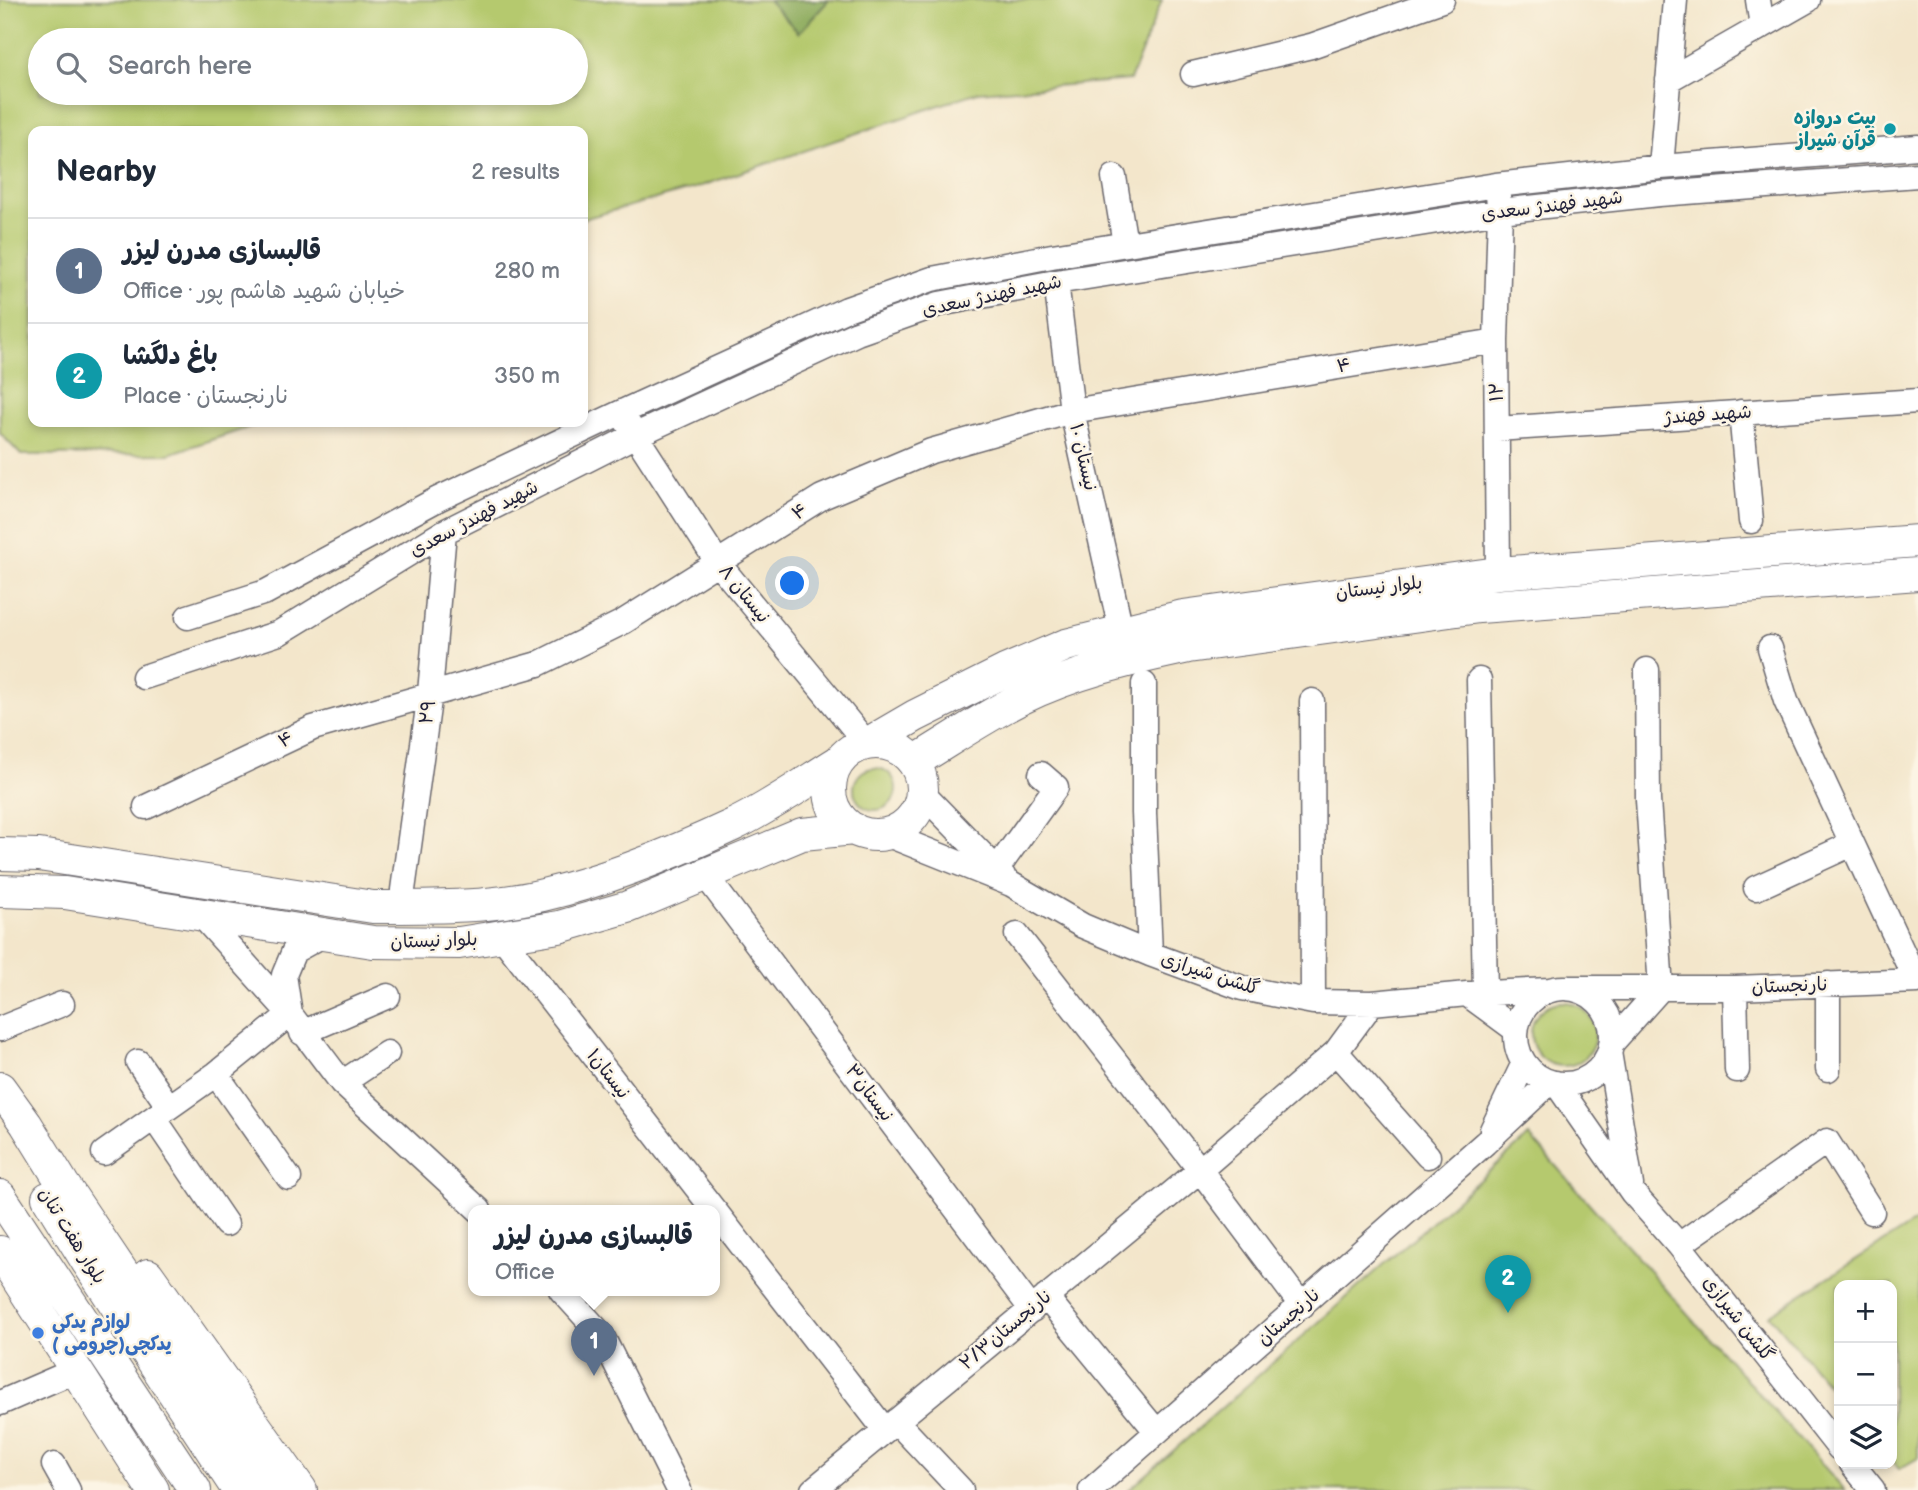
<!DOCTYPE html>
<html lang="en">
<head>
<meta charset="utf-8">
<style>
  body { margin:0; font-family:"Balsamiq Sans","Playpen Sans Arabic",sans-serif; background:#f6f6f7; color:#1f2937 }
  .controls { position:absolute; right:21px; bottom:21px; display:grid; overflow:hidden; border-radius:14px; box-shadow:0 4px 10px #0003 }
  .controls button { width:63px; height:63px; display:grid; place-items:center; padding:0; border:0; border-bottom:2px solid #e0e1e3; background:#fff; color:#1f2937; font:35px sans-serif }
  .you { position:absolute; left:793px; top:584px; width:24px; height:24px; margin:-18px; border:5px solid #fff; border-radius:50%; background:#1a73e8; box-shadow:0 0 0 10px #1a73e833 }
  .badge { display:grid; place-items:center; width:46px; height:46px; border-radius:50%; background:#c8321e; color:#fff; font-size:23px; font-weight:700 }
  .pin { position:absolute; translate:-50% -58px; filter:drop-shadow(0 2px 4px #0008) }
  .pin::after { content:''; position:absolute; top:37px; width:24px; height:21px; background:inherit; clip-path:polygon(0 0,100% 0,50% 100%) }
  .popup { position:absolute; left:468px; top:1205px; width:252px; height:91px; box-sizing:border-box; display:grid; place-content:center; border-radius:14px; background:#fff; filter:drop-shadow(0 2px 5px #0005); font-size:23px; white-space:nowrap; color:#747a83 }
  .popup b { font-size:26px; color:#1f2937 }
  .popup::after { content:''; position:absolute; left:50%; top:100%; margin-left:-14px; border:14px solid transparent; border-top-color:#fff }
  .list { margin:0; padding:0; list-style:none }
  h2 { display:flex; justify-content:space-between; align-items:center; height:91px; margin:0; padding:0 28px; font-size:30px }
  h2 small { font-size:23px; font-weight:400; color:#747a83 }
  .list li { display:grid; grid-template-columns:46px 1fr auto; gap:21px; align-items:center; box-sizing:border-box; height:105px; padding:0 28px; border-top:2px solid #e0e1e3 }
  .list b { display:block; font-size:26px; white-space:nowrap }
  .list p { margin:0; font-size:23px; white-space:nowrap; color:#747a83 }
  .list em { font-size:23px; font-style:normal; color:#747a83 }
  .icon { flex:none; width:38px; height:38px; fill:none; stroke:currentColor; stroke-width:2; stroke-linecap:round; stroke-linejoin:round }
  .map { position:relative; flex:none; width:1918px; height:1490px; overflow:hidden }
  .search { position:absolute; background:#fff; box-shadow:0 4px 10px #0003; left:28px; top:28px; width:560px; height:77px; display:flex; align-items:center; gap:18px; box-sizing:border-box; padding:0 24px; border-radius:38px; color:#747a83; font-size:26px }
  .panel { position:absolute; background:#fff; box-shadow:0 4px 10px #0003; left:28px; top:126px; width:560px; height:301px; border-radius:14px }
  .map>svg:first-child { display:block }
  .green { fill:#b5c96e; stroke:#6c7654; stroke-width:2; fill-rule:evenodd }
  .forest { fill:#90ad61; stroke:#59684e; stroke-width:2 }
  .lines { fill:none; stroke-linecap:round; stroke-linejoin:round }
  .minor-casing { stroke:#6b676d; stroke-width:27 }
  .major-casing { stroke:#6b676d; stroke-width:34 }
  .minor { stroke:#fff; stroke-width:24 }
  .major { stroke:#fff; stroke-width:32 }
  .culture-dot { fill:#0f9aa8; stroke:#fcf5e5; stroke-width:2.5 }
  .shop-dot { fill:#3f7fe0; stroke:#fcf5e5; stroke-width:2.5 }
  .labels { text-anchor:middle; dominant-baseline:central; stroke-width:5; stroke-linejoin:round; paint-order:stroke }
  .culture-label { font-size:19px; font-weight:bold; fill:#0d838f; stroke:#fcf5e5; text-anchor:end }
  .street-label { font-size:19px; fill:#22223b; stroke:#fcf5e5 }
  .shop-label { font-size:19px; font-weight:bold; fill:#366cbe; stroke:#fcf5e5; text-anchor:start }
</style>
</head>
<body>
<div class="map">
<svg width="1918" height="1490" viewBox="0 0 1918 1490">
  <rect width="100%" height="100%" fill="#fcf5e5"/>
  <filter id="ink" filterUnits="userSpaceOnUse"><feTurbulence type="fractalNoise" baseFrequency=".0143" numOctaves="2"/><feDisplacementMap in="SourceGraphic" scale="14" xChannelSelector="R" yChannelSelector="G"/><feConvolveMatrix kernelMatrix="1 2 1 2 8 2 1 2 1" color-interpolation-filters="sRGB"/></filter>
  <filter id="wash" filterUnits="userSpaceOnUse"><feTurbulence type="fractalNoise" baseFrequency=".00686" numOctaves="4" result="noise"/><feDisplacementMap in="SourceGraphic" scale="28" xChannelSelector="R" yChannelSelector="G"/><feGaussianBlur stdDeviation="1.57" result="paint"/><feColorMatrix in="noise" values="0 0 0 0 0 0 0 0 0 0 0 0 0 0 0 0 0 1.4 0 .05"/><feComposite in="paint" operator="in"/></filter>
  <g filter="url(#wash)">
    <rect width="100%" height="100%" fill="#f3e6cb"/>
    <path class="green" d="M0 0H1162L1130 80 978 92 695 188 583 219V131H33V422H265L169 454 21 455 0 433ZM40 40H576V93H40Z
      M854 789a21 21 0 1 1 42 0a21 21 0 1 1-42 0Z
      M1531 1034a32 32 0 1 1 64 0a32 32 0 1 1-64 0Z
      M1529 1136 1845 1490H1129Z
      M1918 1220V1458L1899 1469 1892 1460V1285H1839V1398L1769 1315Z"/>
    <path class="forest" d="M768 0H829L799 33Z"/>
  </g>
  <g filter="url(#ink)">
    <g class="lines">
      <defs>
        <path id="minor" d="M1758 0 1762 26
          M1193 74 1311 46 1442 0
          M1668 80 1808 0
          M1661 167 1675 0
          M1114 177 1125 244
          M1498 196 1500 211 1496 341 1498 573
          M1056 282 1072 411 1121 630
          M1741 412 1751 521
          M627 422 718 563 867 744
          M1497 429 1918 401
          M188 617 266 592 438 499 622 412 847 309 932 279 1052 256 1496 185 1661 167 1918 147
          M1770 648 1786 701 1916 981
          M1647 670 1648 800 1661 988
          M144 677 279 633 444 532 634 436 857 333 939 304 1056 282 1500 211 1659 194 1918 175
          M1479 680 1485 993
          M1144 684V813L1150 954
          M1312 701 1313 1002
          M923 794 1003 876
          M146 807 313 728 538 664 623 622 822 497 931 451 1072 411 1496 341
          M886 834 1011 884 1083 926 1150 954 1242 988 1313 1002 1372 1003 1467 994 1550 990
          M997 869 1056 787 1041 774
          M706 876 1032 1310
          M1756 888 1852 844
          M403 890 430 693 444 532
          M202 916 290 1014 342 1083 479 1210
          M1017 935 1200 1170 1302 1306
          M502 937 714 1210
          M1828 984V1069
          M1569 988H1735L1918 981
          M1735 988 1737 1070
          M1516 1036a48 48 0 1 1 96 0a48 48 0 1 1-96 0Z
          M1467 994 1516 1030
          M290 1014 284 975 294 951 323 935
          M0 1029 62 1004
          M302 1033 388 996
          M1611 1044 1661 988
          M1336 1052 1428 1156
          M1609 1052 1631 1185
          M138 1062 169 1107
          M216 1074 289 1178
          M342 1083 387 1053
          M1556 1083 1632 1192 1679 1245 1839 1448
          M154 1118 226 1224
          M1492 1130 1524 1063
          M104 1153 216 1074 290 1014
          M715 1211 885 1430
          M1679 1245 1827 1141 1872 1212
          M561 1290 601 1334 679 1490
          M1046 1297 1157 1432
          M0 1403 76 1370
          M896 1421 961 1490
          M1852 1464 1873 1490
          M54 1465 68 1490
          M813 1490 1200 1170 1336 1052 1372 1003
          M1091 1490 1485 1143 1550 1082"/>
        <path id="major" d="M830 789a46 46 0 1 1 92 0a46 46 0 1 1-92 0Z
          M867 744 915 716 1005 671 1066 645 1183 616 1498 573 1918 541
          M914 762C949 741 984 717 1020 699 1073 673 1131 659 1188 647L1479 607 1918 574
          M0 854 39 855 373 907C430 907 488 908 543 895 608 880 673 853 733 825 769 808 804 783 838 762
          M0 891 65 893 373 942 459 943 559 927 628 907 802 834 854 829
          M0 1088 26 1124 63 1184 269 1490
          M0 1196 195 1490
          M48 1198 88 1263 238 1490
          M0 1252 153 1490
          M148 1275 301 1490"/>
      </defs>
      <use href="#minor" class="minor-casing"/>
      <use href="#major" class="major-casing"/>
      <use href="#minor" class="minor"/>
      <use href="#major" class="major"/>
    </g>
  </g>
  <circle class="culture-dot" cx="1890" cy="129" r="7"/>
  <circle class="shop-dot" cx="38" cy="1333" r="7"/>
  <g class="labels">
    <g class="culture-label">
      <text x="1876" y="118">بیت دروازه<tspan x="1876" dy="22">قرآن شیراز</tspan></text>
    </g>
    <g class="street-label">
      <text transform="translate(1552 206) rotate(-7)">شهید فهندژ سعدی</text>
      <text transform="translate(992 296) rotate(-12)">شهید فهندژ سعدی</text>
      <text transform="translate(1344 366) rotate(-9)">۴</text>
      <text transform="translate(1497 392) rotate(-91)">۱۲</text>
      <text transform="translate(1708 415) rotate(-4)">شهید فهندژ</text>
      <text transform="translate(1083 457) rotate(77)">نیستان ۱۰</text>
      <text transform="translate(800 512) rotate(-32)">۴</text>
      <text transform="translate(474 519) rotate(-28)">شهید فهندژ سعدی</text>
      <text transform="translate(1379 588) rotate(-7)">بلوار نیستان</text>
      <text transform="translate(744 594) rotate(51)">نیستان ۸</text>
      <text transform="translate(428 712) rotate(-82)">۲۹</text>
      <text transform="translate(286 740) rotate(-26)">۴</text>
      <text transform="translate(434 941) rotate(-2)">بلوار نیستان</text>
      <text transform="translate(1210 974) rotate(18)">گلشن شیرازی</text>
      <text transform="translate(1790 986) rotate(-2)">نارنجستان</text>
      <text transform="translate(608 1074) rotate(52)">۱نیستان</text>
      <text transform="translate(869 1093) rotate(53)">۳نیستان</text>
      <text transform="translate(72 1236) rotate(58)">بلوار هفت تنان</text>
      <text transform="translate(1289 1317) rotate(-41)">نارنجستان</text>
      <text transform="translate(1738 1319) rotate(52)">گلشن شیرازی</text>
      <text transform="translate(1006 1330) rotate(-40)">۲/۳نارنجستان</text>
    </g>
    <g class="shop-label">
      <text x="52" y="1322">لوازم یدکی<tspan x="52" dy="22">یدکچی(چرومی )</tspan></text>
    </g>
  </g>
</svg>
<div class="controls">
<button>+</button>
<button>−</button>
<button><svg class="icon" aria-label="layers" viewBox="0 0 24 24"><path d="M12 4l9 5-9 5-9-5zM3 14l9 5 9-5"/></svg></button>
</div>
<div class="you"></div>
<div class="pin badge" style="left:594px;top:1376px;background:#5c6f8a">1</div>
<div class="popup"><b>قالبسازی مدرن لیزر</b>Office</div>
<div class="pin badge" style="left:1508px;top:1313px;background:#0f9aa8">2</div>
<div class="search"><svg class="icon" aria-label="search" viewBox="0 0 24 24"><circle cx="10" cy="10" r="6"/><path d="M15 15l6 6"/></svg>Search here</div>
<section class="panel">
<h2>Nearby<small>2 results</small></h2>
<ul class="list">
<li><span class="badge" style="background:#5c6f8a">1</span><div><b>قالبسازی مدرن لیزر</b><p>Office · خیابان شهید هاشم پور</p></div><em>280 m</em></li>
<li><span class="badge" style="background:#0f9aa8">2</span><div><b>باغ دلگشا</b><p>Place · نارنجستان</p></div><em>350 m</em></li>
</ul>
</section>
</div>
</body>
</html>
